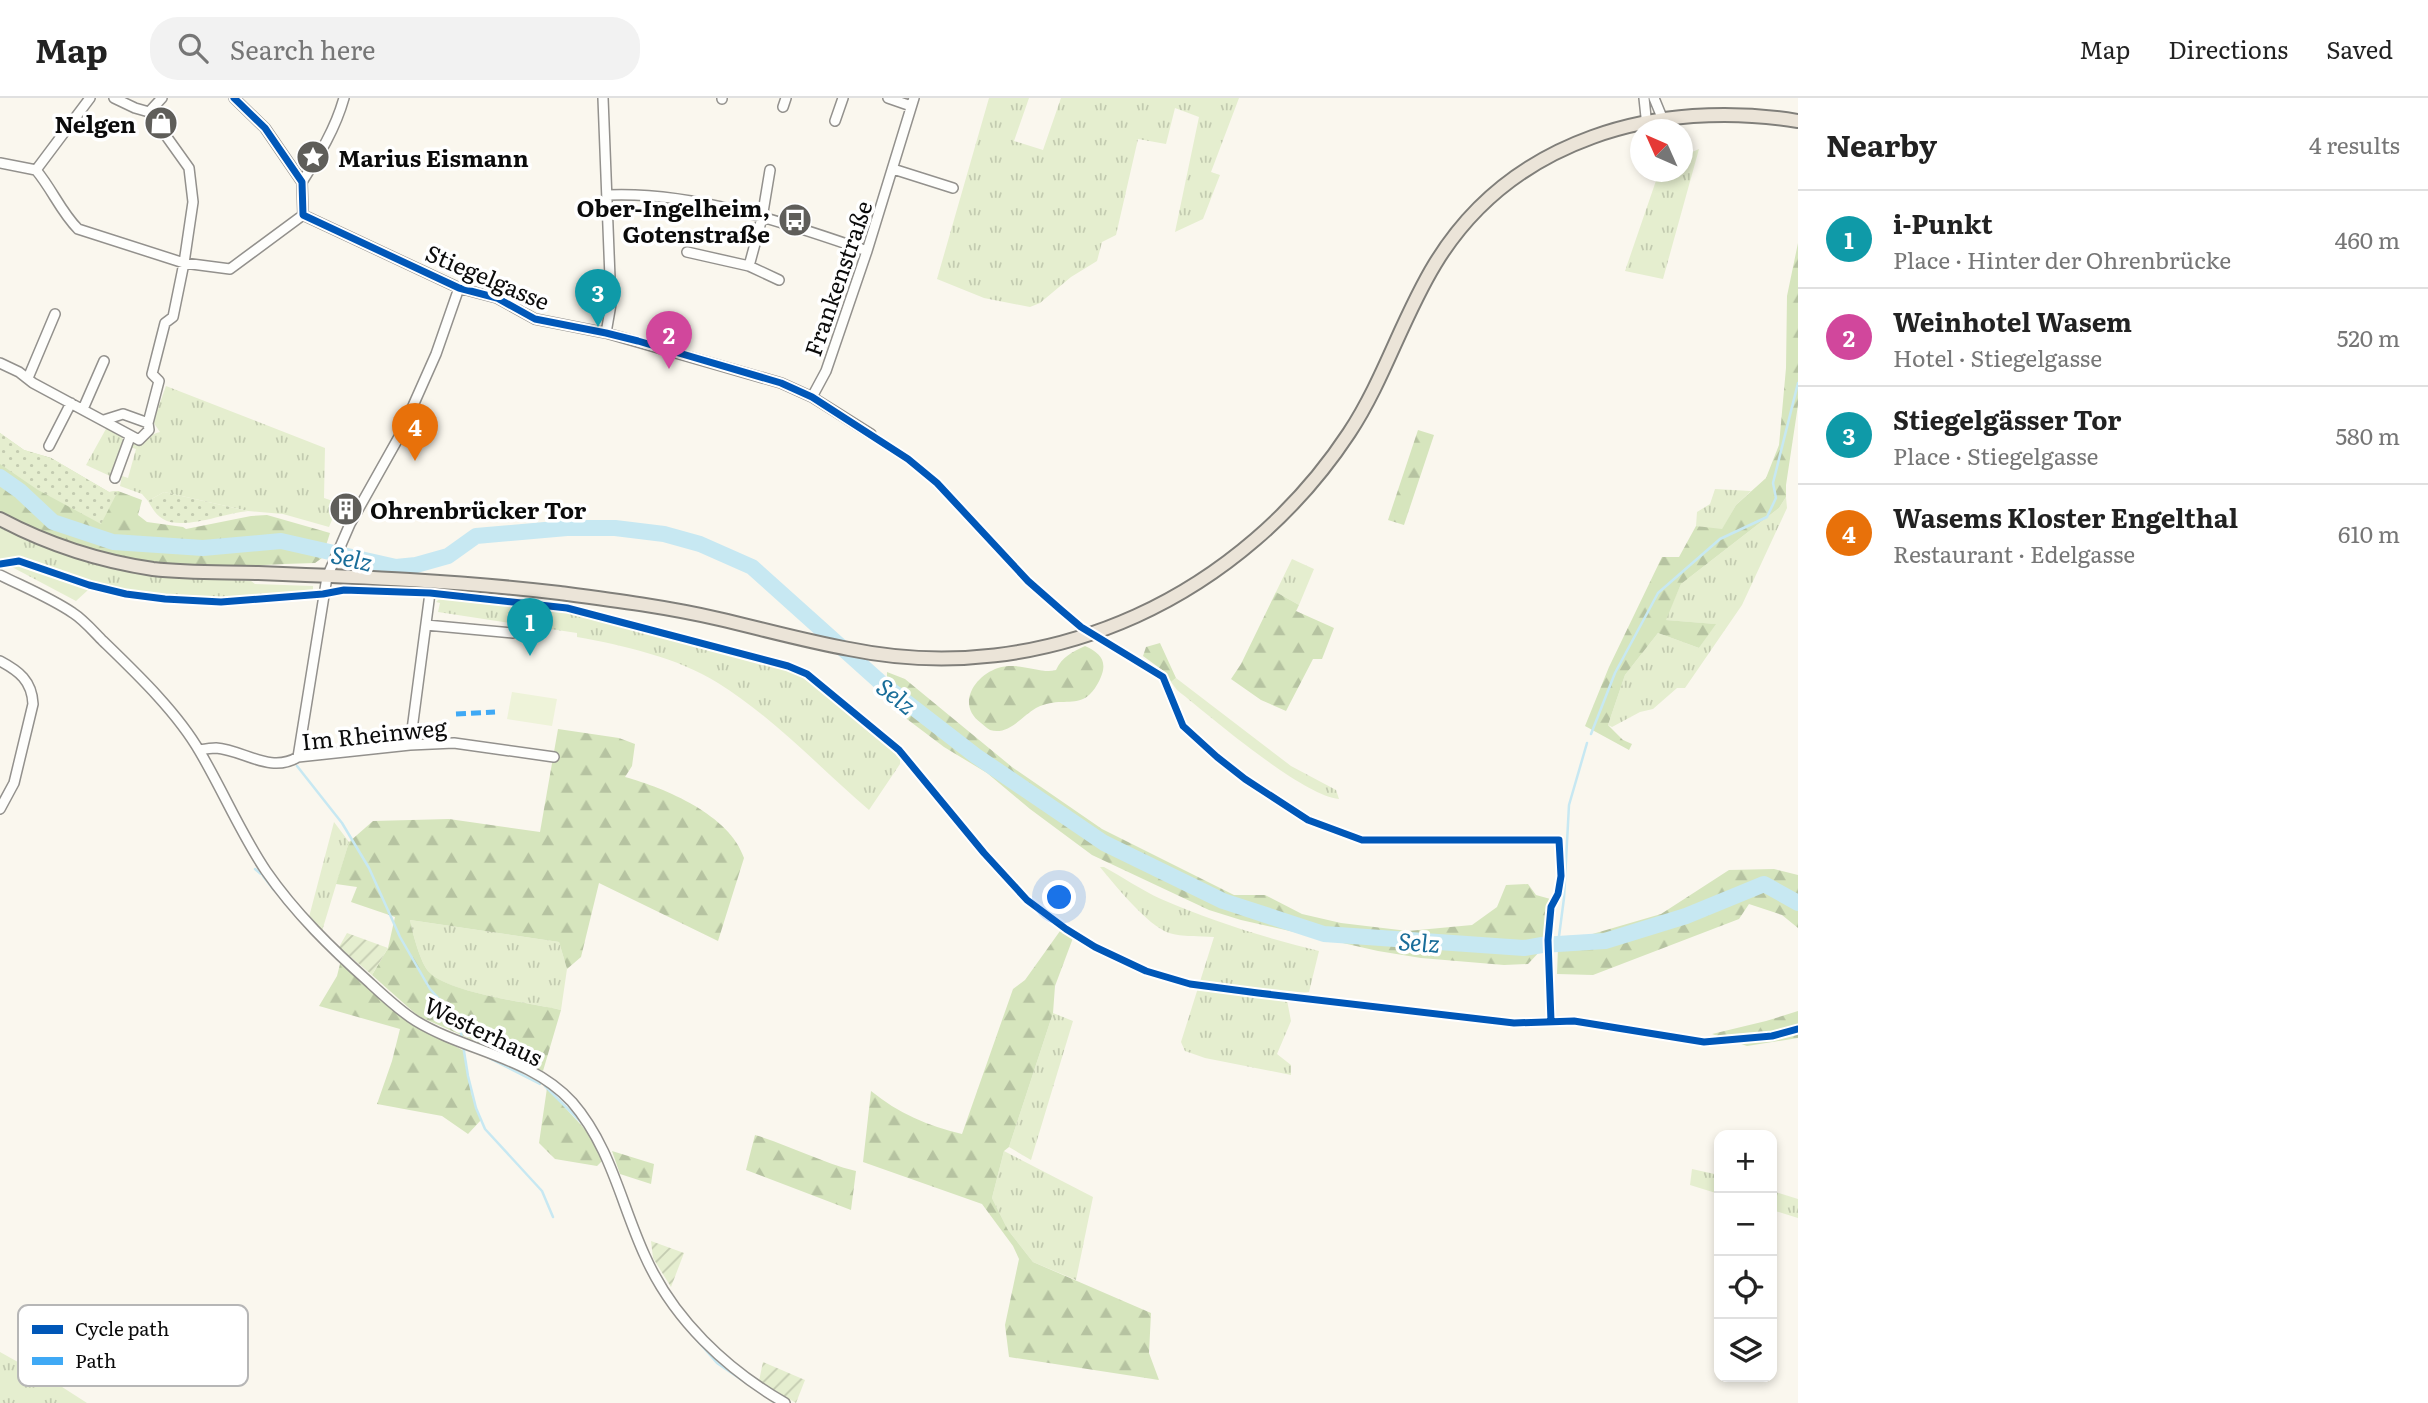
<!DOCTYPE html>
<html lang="en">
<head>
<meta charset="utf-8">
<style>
  body { margin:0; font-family:Literata,serif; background:#f2f2f2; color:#222 }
  .controls { position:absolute; right:21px; bottom:21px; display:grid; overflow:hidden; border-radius:14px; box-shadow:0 4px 10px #0003 }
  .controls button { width:63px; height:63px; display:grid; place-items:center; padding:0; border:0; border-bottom:2px solid #e0e0e0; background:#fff; color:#222; font:35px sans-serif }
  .compass { position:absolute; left:1630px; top:21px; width:63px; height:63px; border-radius:50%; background:#fff; box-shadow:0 4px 10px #0003; rotate:315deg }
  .you { position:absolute; left:1060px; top:800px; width:24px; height:24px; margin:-18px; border:5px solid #fff; border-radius:50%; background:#1a73e8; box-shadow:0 0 0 10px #1a73e833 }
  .badge { display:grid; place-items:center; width:46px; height:46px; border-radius:50%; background:#1a73e8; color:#fff; font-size:23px; font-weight:700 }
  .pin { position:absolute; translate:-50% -58px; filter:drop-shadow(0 2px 4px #0008) }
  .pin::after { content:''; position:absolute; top:37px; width:24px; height:21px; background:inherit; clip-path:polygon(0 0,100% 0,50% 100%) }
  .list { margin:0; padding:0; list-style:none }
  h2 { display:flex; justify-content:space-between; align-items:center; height:91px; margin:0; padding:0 28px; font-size:30px }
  h2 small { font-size:23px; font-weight:400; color:#767676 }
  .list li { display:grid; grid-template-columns:46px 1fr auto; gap:21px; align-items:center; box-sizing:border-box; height:98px; padding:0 28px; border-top:2px solid #e0e0e0 }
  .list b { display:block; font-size:26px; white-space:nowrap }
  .list p { margin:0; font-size:23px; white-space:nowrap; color:#767676 }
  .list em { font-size:23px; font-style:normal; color:#767676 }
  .icon { flex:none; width:38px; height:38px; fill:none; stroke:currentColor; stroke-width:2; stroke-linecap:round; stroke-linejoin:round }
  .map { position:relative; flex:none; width:1798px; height:1305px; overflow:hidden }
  header { display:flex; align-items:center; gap:42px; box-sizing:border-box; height:98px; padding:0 35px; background:#fff; border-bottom:2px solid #e0e0e0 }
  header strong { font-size:33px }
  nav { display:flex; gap:38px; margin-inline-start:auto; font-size:24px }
  .search { width:490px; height:63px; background:#f2f2f2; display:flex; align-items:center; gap:18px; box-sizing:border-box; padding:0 24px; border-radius:28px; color:#767676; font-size:26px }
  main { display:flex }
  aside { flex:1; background:#fff }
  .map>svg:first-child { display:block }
  .grass { fill:url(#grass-tufts) }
  .forest { fill:url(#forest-firs) }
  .park { fill:url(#park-dots) }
  .garden { fill:url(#garden-furrows) }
  .pitch { fill:#eef3d9 }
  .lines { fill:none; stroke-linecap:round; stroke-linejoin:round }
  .stream { stroke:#c7e8f2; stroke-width:2.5 }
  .river { stroke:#c7e8f2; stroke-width:16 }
  .minor-casing { stroke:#93918d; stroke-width:12 }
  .major-casing { stroke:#807f7a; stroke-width:16 }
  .minor { stroke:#fefefc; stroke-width:9 }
  .major { stroke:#ebe4d8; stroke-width:12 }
  .quiet { stroke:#3fa9f5; stroke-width:5; stroke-dasharray:10 5; stroke-linecap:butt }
  .cycleway-casing { stroke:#fff; stroke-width:11 }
  .cycleway { stroke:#0057b8; stroke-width:7 }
  .labels { text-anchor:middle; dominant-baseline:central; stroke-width:7; stroke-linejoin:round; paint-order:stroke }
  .poi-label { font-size:23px; font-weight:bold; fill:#0b0b0b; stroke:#fff; text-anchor:end }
  .street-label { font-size:23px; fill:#0b0b0b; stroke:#fff }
  .water-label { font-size:24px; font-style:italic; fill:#196d99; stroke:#fff }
  .key { fill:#fff; stroke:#b6b6b6; stroke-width:2 }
  .key-label { font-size:19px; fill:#0b0b0b }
</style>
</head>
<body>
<header>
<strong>Map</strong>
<div class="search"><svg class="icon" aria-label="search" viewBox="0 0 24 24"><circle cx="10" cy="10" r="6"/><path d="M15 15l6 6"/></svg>Search here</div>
<nav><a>Map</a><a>Directions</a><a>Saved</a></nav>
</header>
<main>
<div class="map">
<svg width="1798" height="1305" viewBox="0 0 1798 1305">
  <defs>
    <pattern id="grass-tufts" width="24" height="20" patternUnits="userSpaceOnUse" patternTransform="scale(1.75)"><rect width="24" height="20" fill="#e5eecf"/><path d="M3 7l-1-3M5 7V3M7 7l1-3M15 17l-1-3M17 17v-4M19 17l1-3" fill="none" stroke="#c3cbb0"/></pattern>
    <pattern id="forest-firs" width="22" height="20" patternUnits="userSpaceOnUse" patternTransform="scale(1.75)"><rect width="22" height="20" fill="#d6e5bd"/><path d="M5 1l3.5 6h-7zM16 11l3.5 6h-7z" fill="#b6c3a1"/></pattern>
    <pattern id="park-dots" width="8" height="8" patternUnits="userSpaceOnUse" patternTransform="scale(1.75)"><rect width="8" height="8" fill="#e5eecf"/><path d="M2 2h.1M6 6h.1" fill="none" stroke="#c3cbb0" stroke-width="1.8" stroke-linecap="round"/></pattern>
    <pattern id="garden-furrows" width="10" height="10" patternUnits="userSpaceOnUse" patternTransform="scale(1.75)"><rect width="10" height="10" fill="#e5eecf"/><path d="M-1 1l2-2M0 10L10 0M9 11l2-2" fill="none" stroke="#c3cbb0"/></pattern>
  </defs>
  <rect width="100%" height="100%" fill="#faf7ee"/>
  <path class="grass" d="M989 0H1029L1014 43 1043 52 1061 0H1239L1211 74 1220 77 1203 121 1175 134 1199 19 1175 10 1166 46 1138 41 1116 137 1102 144 1097 163 1071 179 1040 205 1030 209 984 200 937 181Z
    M1699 51 1663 181 1625 173 1659 74H1682L1683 58Z
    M166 288 325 350 324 400 339 405 329 429 283 416 248 413 164 394 148 403 142 396 120 388 122 378 128 380 136 351 130 349 132 345C143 344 150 336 160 334L153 324Z
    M107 329 121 337 123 342 110 378 86 367Z
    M1715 391 1751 393 1736 407 1722 432 1696 428 1697 414 1710 406Z
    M1786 399 1787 410 1742 507 1685 590H1677L1653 611 1640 614 1612 629 1608 627 1625 577 1658 535 1699 550 1715 526 1665 522 1681 486 1779 410Z
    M0 429 94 465 131 474 251 483 255 486 313 488V493L222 501 166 499 126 494 90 485 14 459 0 462Z
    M1292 461 1314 471 1299 507 1276 494Z
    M11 466H17L88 492 76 503 10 468Z
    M442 498 572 515 787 570 809 584 900 660V666L869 712C819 669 774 620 718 585 679 560 622 547 577 539V535L438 514 440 505 436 504Z
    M1176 580 1291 668 1336 692 1339 701C1301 697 1211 619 1177 592L1171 584Z
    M334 724 349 744 322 833 309 819Z
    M1100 769H1104C1123 779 1141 792 1161 801 1212 823 1265 840 1319 853L1309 894 1291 896 1287 902 1291 923 1277 956 1291 967V977L1205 960 1185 953 1181 944 1214 839C1200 838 1182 839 1169 835 1148 828 1114 786 1100 769Z
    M410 822 559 844 567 871 561 912C529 904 450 896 429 874 420 864 413 836 410 822Z
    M1053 915 1073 923 1031 1062 1009 1049Z
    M1004 1053 1093 1099 1076 1182 1033 1164 1008 1132 992 1100Z
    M1692 1071 1719 1077V1096L1690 1087Z
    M1772 1093 1798 1101V1120L1772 1112Z
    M0 1254 59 1287 87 1305H0Z"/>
  <path class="forest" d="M1798 145V307L1786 387V399L1779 410 1681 486 1666 522 1716 526 1699 550 1658 535 1625 577 1608 627 1623 642 1632 646 1629 652 1585 628 1609 569 1662 459H1679L1696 428 1722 431 1736 407 1766 380 1779 347 1786 270 1787 198Z
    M1418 332 1434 337 1404 427 1388 422Z
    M0 335 24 352 51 360 109 394 118 393 142 402 138 417 147 424 183 429 186 431 251 418 267 417 330 435 322 460 315 465C270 466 225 470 180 469 117 467 57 443 0 417Z
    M1276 494 1299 507 1296 513 1334 530 1322 561H1313L1286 613 1261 602 1231 581 1241 566Z
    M1160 545 1176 580 1171 584 1165 574 1143 558 1146 549Z
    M1085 548C1098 554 1107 561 1102 576 1099 585 1092 597 1083 601 1068 607 1056 600 1036 610 1022 618 1008 638 990 632 986 630 984 627 981 625 956 607 974 578 998 570 1020 563 1042 577 1056 572 1062 559 1072 554 1085 548Z
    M887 574 905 581 1012 669 1102 731 1234 797H1265L1302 816 1341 825 1408 833 1472 827 1497 809 1506 787 1528 786 1536 797 1554 802 1546 821 1542 851 1528 866 1504 867 1421 860 1378 853 1241 822 1209 812 1092 757 1030 711 987 675 944 649 887 606Z
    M558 631 619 640 635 646 632 668 625 679C665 690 730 717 744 760L718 843 599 785 581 859 567 871 559 844 410 822C413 836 420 864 429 874 451 896 528 904 561 912L543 973 418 918 372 877 388 850 395 819 351 804 357 789 336 786 349 744 373 723 449 721 540 734Z
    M1774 771 1798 777V830L1782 817 1749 806 1739 821 1593 877 1557 876 1558 849 1566 838 1589 837 1661 816 1729 772Z
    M1060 833 1073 840 1055 888 1053 915 1009 1049 1004 1053 992 1100 1008 1132 1033 1164 1151 1215 1149 1255 1159 1282 1009 1259 1005 1227 1019 1161 1013 1148 982 1106 863 1064 871 993C898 1015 928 1028 962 1036L1013 891 1025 882Z
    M341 862 408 923 464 953 472 998 481 1022 468 1036 442 1018 377 1006 392 963 400 931 319 908 337 878Z
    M1798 913V940L1747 948 1712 936 1766 923Z
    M547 990 593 1040 604 1061 597 1068 555 1061 539 1045Z
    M755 1037C789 1047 820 1064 856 1073L851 1112 746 1072Z
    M612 1053 654 1066 651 1086 620 1076Z"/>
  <path class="park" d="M0 335 24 352 51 360 109 394 118 393 101 426 38 392 0 366Z
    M164 394 248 413C224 415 183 433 163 421 156 417 152 410 148 403Z"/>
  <path class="garden" d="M347 835 388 850 372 877 339 849Z
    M651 1143 684 1155 671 1189 653 1160Z
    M763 1264 805 1282 796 1305 759 1283Z"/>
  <path class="pitch" d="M512 594 557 601 552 628 507 621Z"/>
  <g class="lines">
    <path class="stream" d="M1591 636 1615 575 1658 495 1720 441 1767 419 1776 400 1773 385 1798 285
      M297 668 342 725 369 770 400 839 430 891 459 923 462 941
      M255 771 261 776
      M263 778 274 792
      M285 805 316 839
      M1558 846 1564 800 1569 707 1587 645
      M463 947 468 978 476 1010 485 1031 542 1093 553 1119
      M487 959 540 986
      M545 988 584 1027
      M616 1096 629 1130
      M689 1233 717 1265 761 1295"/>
    <path class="river" d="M0 379 20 393 53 424 113 444 203 450 281 443 396 469 416 467 448 458 476 438 567 430H615L664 436 700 446 752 469 879 583 976 658 1104 745 1223 803 1324 836 1524 850 1542 847 1605 843 1686 818 1764 786 1798 805"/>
    <defs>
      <path id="minor" d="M234 0 265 30 302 84 303 117
        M603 0 611 206 606 235
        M888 0 911 8
        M1644 0 1646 19
        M1654 0 1661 17
        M722 1V0
        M783 9 786 0
        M149 14 162 0
        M835 23 843 0
        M0 65 36 72
        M893 71 953 90
        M36 72C52 91 61 114 78 131L184 165 230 171 303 117
        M36 72 90 0
        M302 84C319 57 335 32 344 0
        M607 97C693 93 787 125 867 153
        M303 117 459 190 497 200 535 221 606 235 781 285 812 299 871 336
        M687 154 749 168 779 182
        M749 168 762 120 770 72
        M0 265 19 274 33 285 139 342 149 332 148 325 159 283 152 276 165 225 173 219 184 165 193 104 189 70 149 14 135 10 114 0
        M28 280 55 216
        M812 299 826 273 867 153 914 0
        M83 311 104 263
        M104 322 123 316 148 325
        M49 348 71 305
        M115 380 130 339
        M0 477C24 489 51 500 73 515 84 522 94 534 103 543 136 575 177 614 200 654 223 693 241 736 266 773 295 815 332 851 370 885 384 898 400 913 416 923 465 953 531 959 572 1004 611 1049 621 1106 645 1158 673 1221 726 1271 785 1305
        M426 527 513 535
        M0 563C19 573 32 583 33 606L14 685 0 711
        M410 647 430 495
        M199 652C205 651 211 650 216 650 244 652 270 676 298 659L410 647 454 645 554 659
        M298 659 327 479 350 426 400 337 436 256 459 190"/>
      <path id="major" d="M0 421C49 447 99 463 153 471 188 475 222 474 257 475 358 479 460 483 560 495 613 502 667 509 719 521 762 531 805 543 849 551 946 571 1045 559 1136 518 1222 479 1297 414 1349 335 1384 282 1402 220 1435 166 1511 41 1658 0 1798 23"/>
    </defs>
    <use href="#minor" class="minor-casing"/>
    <use href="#major" class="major-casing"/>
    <use href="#minor" class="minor"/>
    <use href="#major" class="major"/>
    <path class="quiet" d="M456 616 495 614"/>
    <defs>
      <path id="cycleway" d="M234 0 265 30 302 84 303 117 459 190 497 200 535 221 606 235 638 243 781 285 812 299 908 361 937 385 1028 483 1061 512 1081 529 1163 579 1183 628 1217 659 1245 681 1308 722 1362 742H1559L1561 778 1558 796 1551 809 1548 842 1551 923
        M0 466 19 463 89 487 126 496 165 501 221 504 323 496 344 492 430 495 567 510 788 568 807 576 899 652 984 755 1027 802 1066 831 1095 849 1146 873 1190 886 1258 895 1514 925 1574 923 1704 944 1772 938 1798 931"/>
    </defs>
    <use href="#cycleway" class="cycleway-casing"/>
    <use href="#cycleway" class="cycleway"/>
  </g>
  <defs>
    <symbol id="shop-disc" viewBox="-11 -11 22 22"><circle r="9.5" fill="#5f5e5a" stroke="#fff"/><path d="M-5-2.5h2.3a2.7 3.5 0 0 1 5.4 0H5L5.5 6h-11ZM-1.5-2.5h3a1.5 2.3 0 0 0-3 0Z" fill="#fff"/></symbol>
    <symbol id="sight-disc" viewBox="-11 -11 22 22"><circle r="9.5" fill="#5f5e5a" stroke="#fff"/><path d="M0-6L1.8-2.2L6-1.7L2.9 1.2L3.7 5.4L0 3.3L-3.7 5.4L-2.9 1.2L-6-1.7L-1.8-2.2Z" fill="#fff"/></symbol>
    <symbol id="bus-disc" viewBox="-11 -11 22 22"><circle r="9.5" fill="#5f5e5a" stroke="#fff"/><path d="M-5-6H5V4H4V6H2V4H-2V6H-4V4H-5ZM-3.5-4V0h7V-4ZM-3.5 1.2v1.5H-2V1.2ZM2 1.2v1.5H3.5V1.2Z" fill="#fff"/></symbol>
    <symbol id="building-disc" viewBox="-11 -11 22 22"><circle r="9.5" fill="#5f5e5a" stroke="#fff"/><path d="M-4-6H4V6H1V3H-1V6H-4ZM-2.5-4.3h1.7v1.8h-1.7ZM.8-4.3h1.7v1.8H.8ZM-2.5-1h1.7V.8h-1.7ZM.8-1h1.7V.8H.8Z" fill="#fff"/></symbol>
  </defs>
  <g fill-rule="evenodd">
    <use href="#shop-disc" x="142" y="6" width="38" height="38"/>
    <use href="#sight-disc" x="294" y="40" width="38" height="38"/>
    <use href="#bus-disc" x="776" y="103" width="38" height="38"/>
    <use href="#building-disc" x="327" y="392" width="38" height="38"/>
  </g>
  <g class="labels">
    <g class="poi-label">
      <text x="136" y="25">Nelgen</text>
      <text x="338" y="59" text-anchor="start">Marius Eismann</text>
      <text x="770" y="109">Ober-Ingelheim,<tspan x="770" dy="26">Gotenstraße</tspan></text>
      <text x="370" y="411" text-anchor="start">Ohrenbrücker Tor</text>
    </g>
    <g class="street-label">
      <text transform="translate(488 178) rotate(23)">Stiegelgasse</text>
      <text transform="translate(837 180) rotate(-71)">Frankenstraße</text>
      <text transform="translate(374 635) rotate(-6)">Im Rheinweg</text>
      <text transform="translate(484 932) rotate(26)">Westerhaus</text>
    </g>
    <g class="water-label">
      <text transform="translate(352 459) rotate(13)">Selz</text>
      <text transform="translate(897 597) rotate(38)">Selz</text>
      <text transform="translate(1419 843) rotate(4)">Selz</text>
    </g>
  </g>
  <rect x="18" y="1207" width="230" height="81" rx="10" class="key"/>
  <rect x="32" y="1227" width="31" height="9" fill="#0057b8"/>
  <rect x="32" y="1259" width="31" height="8" fill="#3fa9f5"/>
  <g class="key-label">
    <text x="75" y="1238">Cycle path</text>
    <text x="75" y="1270">Path</text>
  </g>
</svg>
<div class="controls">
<button>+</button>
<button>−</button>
<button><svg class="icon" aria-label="locate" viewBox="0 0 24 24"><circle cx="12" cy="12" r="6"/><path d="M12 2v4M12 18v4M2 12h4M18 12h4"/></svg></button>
<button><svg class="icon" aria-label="layers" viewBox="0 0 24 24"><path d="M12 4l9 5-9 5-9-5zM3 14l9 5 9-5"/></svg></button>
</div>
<svg class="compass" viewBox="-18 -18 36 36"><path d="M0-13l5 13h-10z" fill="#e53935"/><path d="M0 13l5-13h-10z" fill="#767676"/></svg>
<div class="you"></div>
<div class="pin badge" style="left:530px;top:558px;background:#0f9aa8">1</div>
<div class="pin badge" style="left:669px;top:271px;background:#d1479c">2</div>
<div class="pin badge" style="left:598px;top:229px;background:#0f9aa8">3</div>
<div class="pin badge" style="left:415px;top:363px;background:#e8710a">4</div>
</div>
<aside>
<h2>Nearby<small>4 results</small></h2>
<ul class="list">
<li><span class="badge" style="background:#0f9aa8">1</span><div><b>i-Punkt</b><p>Place · Hinter der Ohrenbrücke</p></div><em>460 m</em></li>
<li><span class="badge" style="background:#d1479c">2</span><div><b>Weinhotel Wasem</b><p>Hotel · Stiegelgasse</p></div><em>520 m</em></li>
<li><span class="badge" style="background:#0f9aa8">3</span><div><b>Stiegelgässer Tor</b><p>Place · Stiegelgasse</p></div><em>580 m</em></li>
<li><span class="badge" style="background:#e8710a">4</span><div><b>Wasems Kloster Engelthal</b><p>Restaurant · Edelgasse</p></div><em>610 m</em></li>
</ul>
</aside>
</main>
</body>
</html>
